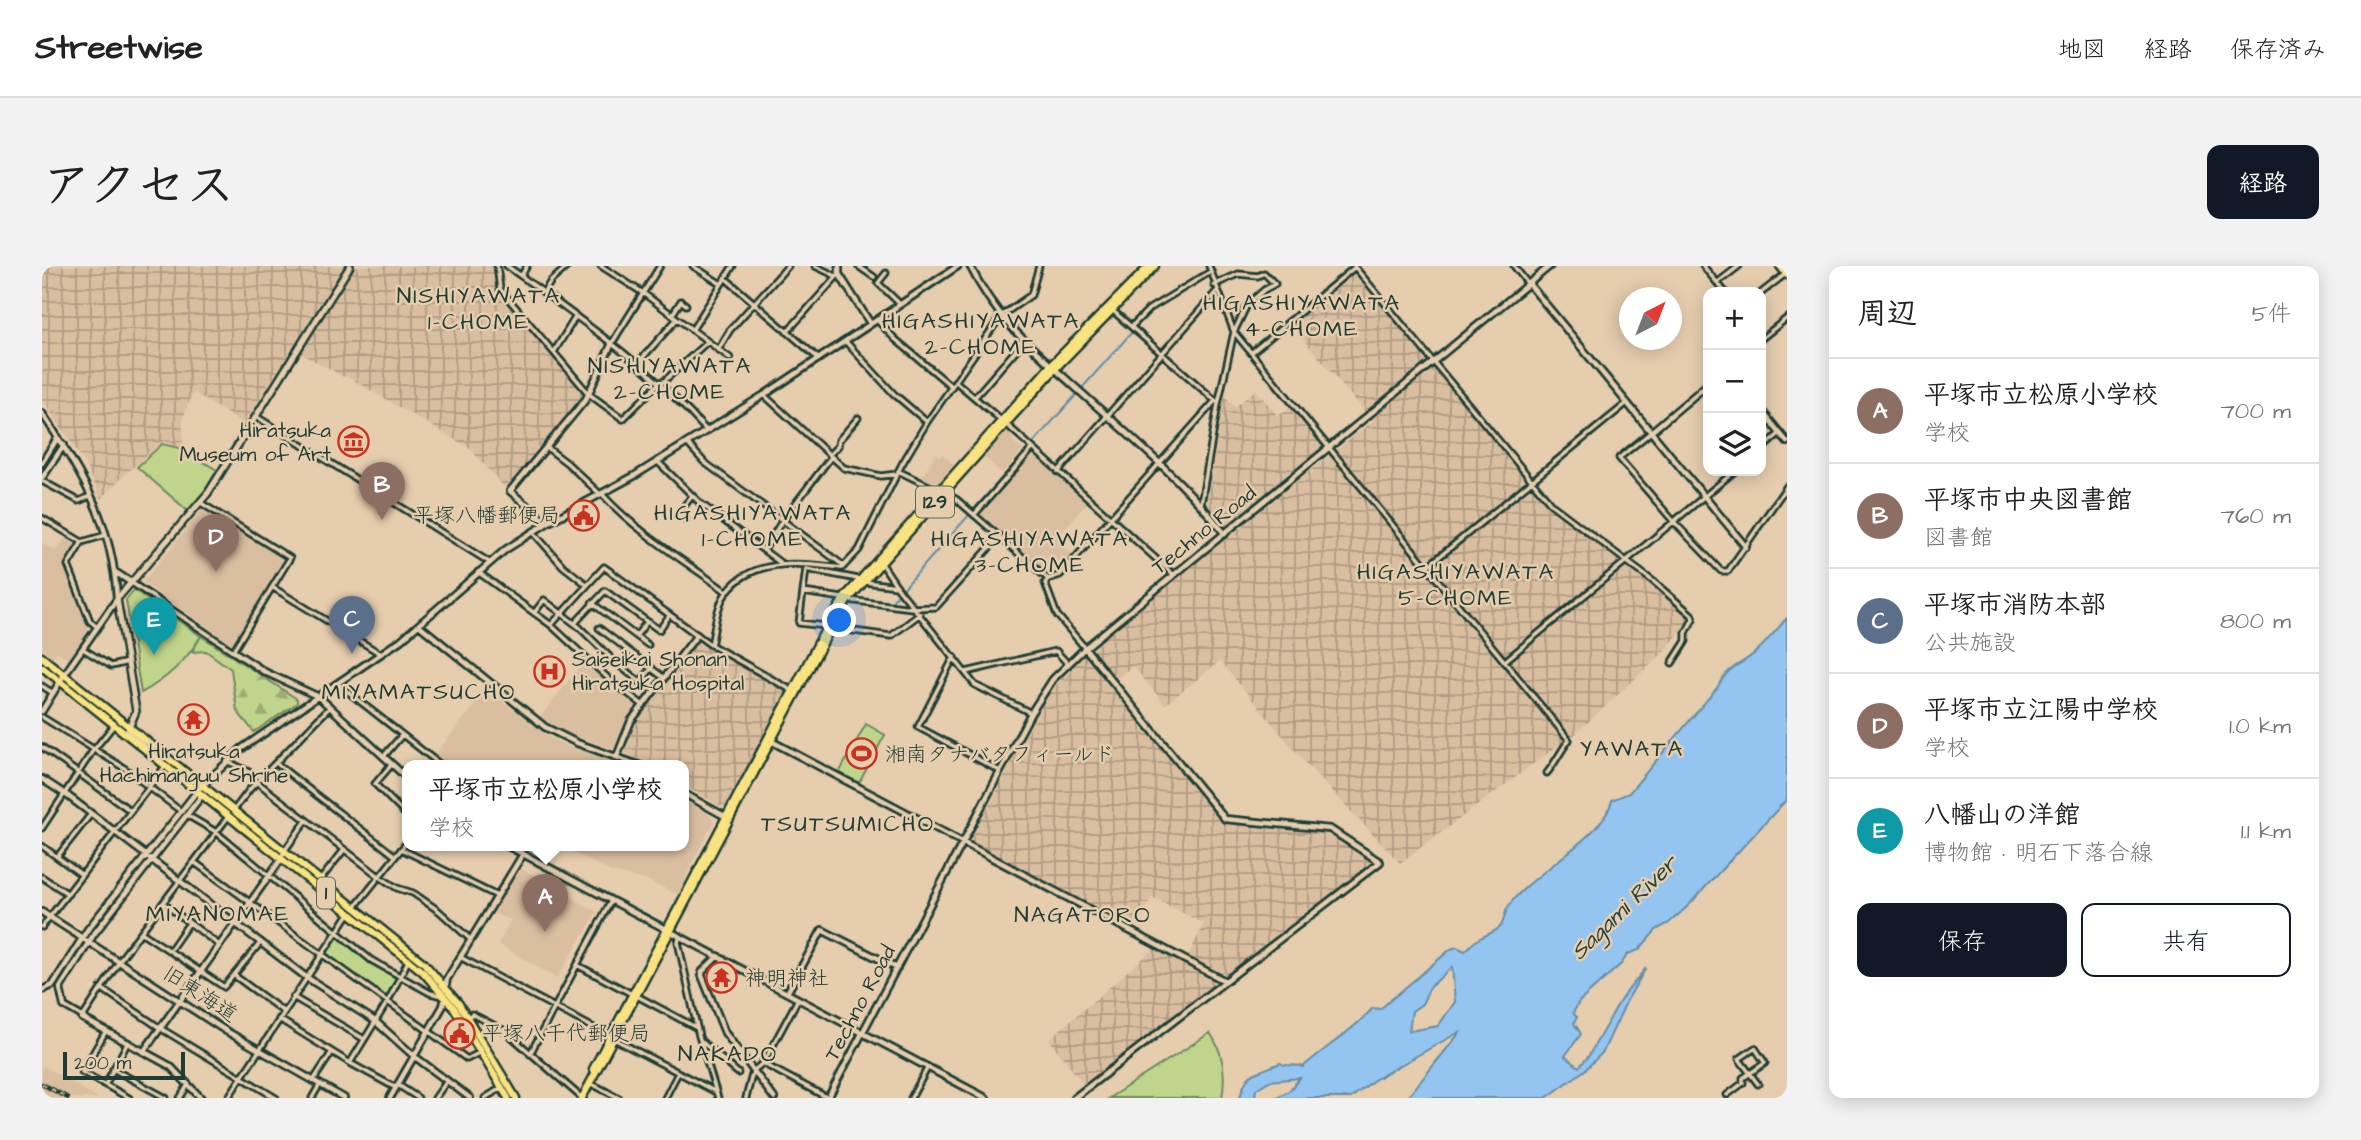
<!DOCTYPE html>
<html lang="ja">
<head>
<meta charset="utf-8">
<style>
  body { margin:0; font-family:"Architects Daughter","Klee One",sans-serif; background:#f2f2f2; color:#222 }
  .controls { position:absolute; right:21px; top:21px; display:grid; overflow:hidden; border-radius:14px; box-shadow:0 4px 18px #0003 }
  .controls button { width:63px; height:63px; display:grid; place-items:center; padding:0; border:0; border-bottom:2px solid #e0e0e0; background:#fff; color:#222; font:35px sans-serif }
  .compass { position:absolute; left:1577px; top:21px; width:63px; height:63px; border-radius:50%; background:#fff; box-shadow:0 4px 18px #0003; rotate:42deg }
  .scale { position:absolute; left:21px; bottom:18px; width:122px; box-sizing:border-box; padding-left:7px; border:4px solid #1f3d34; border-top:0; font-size:19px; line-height:24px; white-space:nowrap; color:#1f3d34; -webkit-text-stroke:5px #e6cdae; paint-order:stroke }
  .you { position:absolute; left:798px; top:355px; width:24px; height:24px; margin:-18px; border:5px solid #fff; border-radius:50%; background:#1a73e8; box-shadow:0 0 0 10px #1a73e833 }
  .badge { display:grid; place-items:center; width:46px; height:46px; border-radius:50%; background:#111827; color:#fff; font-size:23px; font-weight:700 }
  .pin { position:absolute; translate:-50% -58px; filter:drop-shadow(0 2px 4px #0008) }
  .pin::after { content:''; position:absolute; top:37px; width:24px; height:21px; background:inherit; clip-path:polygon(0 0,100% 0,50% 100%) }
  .popup { position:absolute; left:360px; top:494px; width:287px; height:91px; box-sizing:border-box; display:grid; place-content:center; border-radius:14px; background:#fff; filter:drop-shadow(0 2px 5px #0005); font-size:23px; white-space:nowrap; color:#767676 }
  .popup b { font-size:26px; color:#222 }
  .popup::after { content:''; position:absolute; left:50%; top:100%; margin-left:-14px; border:14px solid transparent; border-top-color:#fff }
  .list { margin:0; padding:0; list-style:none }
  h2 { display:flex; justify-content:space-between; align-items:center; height:91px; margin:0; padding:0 28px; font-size:30px }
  h2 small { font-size:23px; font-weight:400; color:#767676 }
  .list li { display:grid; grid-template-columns:46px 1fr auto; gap:21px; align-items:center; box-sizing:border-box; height:105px; padding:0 28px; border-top:2px solid #e0e0e0 }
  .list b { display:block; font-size:26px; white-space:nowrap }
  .list p { margin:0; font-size:23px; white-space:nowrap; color:#767676 }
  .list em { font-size:23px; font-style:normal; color:#767676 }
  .actions { display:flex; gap:14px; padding:21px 28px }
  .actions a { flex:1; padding:16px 0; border:2px solid #111827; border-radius:14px; text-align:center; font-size:24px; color:#111827 }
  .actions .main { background:#111827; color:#fff }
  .icon { flex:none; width:38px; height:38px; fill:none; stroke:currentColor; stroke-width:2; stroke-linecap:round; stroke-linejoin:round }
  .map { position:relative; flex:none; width:1745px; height:832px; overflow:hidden; border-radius:14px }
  header { display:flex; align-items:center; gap:42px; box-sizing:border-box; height:98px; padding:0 35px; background:#fff; border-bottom:2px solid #e0e0e0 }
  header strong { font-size:33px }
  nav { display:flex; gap:38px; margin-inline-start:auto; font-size:24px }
  .intro { display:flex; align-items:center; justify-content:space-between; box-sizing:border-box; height:168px; padding:0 42px }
  h1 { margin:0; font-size:49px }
  .button { padding:18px 32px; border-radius:14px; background:#111827; color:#fff; font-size:24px; font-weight:700 }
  main { display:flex; gap:42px; padding:0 42px }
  aside { flex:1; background:#fff; border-radius:14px; box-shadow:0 4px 18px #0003 }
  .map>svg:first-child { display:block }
  .built { fill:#dabea0 }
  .industrial { fill:url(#industrial-grid) }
  .green { fill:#bfd58b; stroke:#6f8960; stroke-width:2 }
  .forest { fill:url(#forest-firs); stroke:#6f8960; stroke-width:2 }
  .water { fill:#94c4f0; stroke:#658ea5; stroke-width:2; fill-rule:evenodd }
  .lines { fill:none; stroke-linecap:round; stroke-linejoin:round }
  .stream { stroke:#658ea5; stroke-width:2 }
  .minor-casing { stroke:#1f3d34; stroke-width:9 }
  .tertiary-casing { stroke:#1f3d34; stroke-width:10 }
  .secondary-casing { stroke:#1f3d34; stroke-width:10 }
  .primary-casing { stroke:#1f3d34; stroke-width:11 }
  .trunk-casing { stroke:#1f3d34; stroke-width:11 }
  .minor { stroke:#e6cdae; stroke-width:3.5 }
  .tertiary { stroke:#e6cdae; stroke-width:4.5 }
  .secondary { stroke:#e6cdae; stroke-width:5 }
  .primary { stroke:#f8e281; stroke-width:6 }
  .trunk { stroke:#f8e281; stroke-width:6 }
  .rail-casing { stroke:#1f3d34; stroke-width:4.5 }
  .rail { stroke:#e6cdae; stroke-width:2; stroke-dasharray:5; stroke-linecap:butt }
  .labels { text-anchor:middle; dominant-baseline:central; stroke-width:5; stroke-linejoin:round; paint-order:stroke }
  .shield { fill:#e6cdae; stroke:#5b6859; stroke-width:2 }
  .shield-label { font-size:19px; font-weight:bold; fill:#1f3d34 }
  .poi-label { font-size:21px; fill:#1f3d34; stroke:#e6cdae; text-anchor:start }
  .street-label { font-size:21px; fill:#1f3d34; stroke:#e6cdae }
  .neighbourhood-label { font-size:23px; letter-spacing:2px; fill:#1f3d34; stroke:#e6cdae }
  .water-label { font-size:23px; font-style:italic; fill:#25443d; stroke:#e6cdae }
</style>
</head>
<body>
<header>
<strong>Streetwise</strong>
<nav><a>地図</a><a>経路</a><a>保存済み</a></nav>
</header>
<div class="intro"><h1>アクセス</h1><a class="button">経路</a></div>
<main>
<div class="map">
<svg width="1745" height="832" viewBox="0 0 1745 832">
  <defs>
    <pattern id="industrial-grid" width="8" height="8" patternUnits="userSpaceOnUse" patternTransform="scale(1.75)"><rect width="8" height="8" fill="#dabea0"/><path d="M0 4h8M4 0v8" fill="none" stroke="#b09c83"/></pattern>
    <pattern id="forest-firs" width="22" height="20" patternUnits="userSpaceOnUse" patternTransform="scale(1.75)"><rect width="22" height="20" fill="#bfd58b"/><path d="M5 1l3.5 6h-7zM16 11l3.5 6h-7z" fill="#9bae72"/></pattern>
  </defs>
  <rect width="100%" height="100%" fill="#e6cdae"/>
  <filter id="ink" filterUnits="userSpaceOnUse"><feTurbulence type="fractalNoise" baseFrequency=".0143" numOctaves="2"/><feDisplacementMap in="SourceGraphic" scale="14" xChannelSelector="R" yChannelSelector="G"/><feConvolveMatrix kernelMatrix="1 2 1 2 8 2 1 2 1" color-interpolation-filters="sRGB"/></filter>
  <g filter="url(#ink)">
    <path class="built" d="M964 162 972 169 969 174 981 184 960 207 940 189Z
      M990 186 1046 236 1018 268 1026 276 1022 280 1032 289 1018 305 1007 310 936 247Z
      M894 187 898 191 900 188 912 199 894 220 879 213Z
      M164 244 241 291 243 296 190 379 103 318 102 315 159 245Z
      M25 269 37 278 24 299 48 363 27 394 15 386 11 391 0 383V277L14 285Z
      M543 394 568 417 594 437 573 481 570 483 525 467 498 451Z
      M445 424 506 470 527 481 584 500H403L391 491Z
      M641 534 667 548 672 556 651 595 637 629 604 614 569 606 519 580H641Z
      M478 602 555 646 515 712 456 678 469 654 451 647Z
      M0 799 56 832H0Z"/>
    <path class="industrial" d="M0 0H302L202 158 152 127 148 133 141 153V179L134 181 123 175 117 178 76 215 59 233 42 196 0 133Z
      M314 0H454L456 24 543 129 478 209 462 221 427 182 304 110 302 111 258 87Z
      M1314 4 1488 216 1386 299 1293 185 1331 155 1249 59Z
      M1214 124 1235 149 1250 140 1282 180 1182 261 1164 240 1183 130 1193 141Z
      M1289 188 1525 473 1358 597 1265 499 1178 395 1123 439 1091 400 1074 413 1050 382Z
      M1490 219 1503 234 1579 295 1463 392 1389 302Z
      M1583 298 1650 352 1621 387 1530 471 1466 395Z
      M656 373 668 383 745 426 684 539 678 540 641 519V500H612L582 487 580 484 593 455Z
      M1044 387 1183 556 1289 566 1334 595 1185 709 1146 690 1162 658 1110 631 1093 662 930 576 929 573 1004 432 1023 407Z
      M1114 681 1176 714V717L1043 821 1007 773Z"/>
    <path class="green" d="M120 178 137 182 175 204 164 224 146 245 95 201Z
      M92 324 159 370C145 394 123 414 99 427L84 334Z
      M824 458 843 469 817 517 797 507Z
      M295 668 329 694 358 710 346 735 282 686Z
      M1168 767C1182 787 1184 809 1180 832H1067Z"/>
    <path class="forest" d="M159 370 255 433V437L212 466 195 445 189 403 164 385 150 386Z"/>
    <path class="water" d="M1745 352V533L1645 641 1627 657 1614 664 1597 684 1586 688 1579 698 1537 736 1531 747 1535 751 1532 757 1539 768 1523 790 1537 801 1546 791 1579 733 1604 702 1584 736 1561 786 1543 804 1504 832H1365L1419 765 1332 814 1309 832H1233L1247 825 1258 812 1227 815 1214 823 1213 832H1198C1205 802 1214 809 1238 797 1246 802 1253 797 1261 801 1284 780 1310 766 1331 742L1338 743 1409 683 1415 681 1423 685C1427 682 1430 677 1435 674 1442 669 1452 667 1458 661 1463 655 1462 647 1466 641 1487 608 1562 572 1570 534L1587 527 1675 422C1688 397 1697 402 1715 385 1726 375 1735 363 1745 352ZM1410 701 1413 736 1396 760 1367 765 1370 745 1380 738 1388 721Z"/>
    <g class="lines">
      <path class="stream" d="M1093 62 1109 45
        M1040 122 1091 65
        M990 178 1035 128
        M931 244 986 183
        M861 323 928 248
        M847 339 857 327"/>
      <defs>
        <path id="minor" d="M455 0 458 23 547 128 581 153 618 116
          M465 0 479 10
          M485 0 479 10C544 58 610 103 664 164
          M559 0 601 27 688 92
          M651 0 679 18
          M773 0 794 10
          M816 0 832 11
          M1167 0 1192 66 1527 474C1518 486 1514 496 1505 507
          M1312 0 1510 239 1612 316 1650 349 1651 353 1644 367V375L1630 397
          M1472 0 1486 18
          M1661 0 1683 26
          M844 7 836 17 858 38
          M683 12 777 93
          M1675 17 1697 0
          M502 26 509 15 526 0
          M1719 27 1742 9
          M1070 44 1175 136
          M630 49 639 35 644 39
          M835 54 853 73 909 120
          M1090 60 1107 43 1168 6
          M650 64 691 0
          M745 66 797 8
          M1719 73 1745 52
          M803 75 852 128 885 156
          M570 77 618 0
          M676 84 688 64 746 0
          M512 86 534 50
          M1209 87 1313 1
          M595 98 635 53
          M913 115 959 154
          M620 117 665 76
          M722 129 802 202 839 210 855 208
          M933 131 981 76
          M215 151 447 296
          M964 158 1132 309
          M1609 166 1577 192 1632 256 1679 305H1686L1745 220
          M645 177 662 196 802 300
          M504 181 525 197 558 228
          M1719 184 1738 167
          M788 188 796 180 797 174 816 152
          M615 195 658 237 740 298
          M856 205 914 233 1006 313 1003 317 1015 349 1043 382
          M1016 206 1175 25
          M0 215 37 235 48 230
          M560 228C595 267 643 295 685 326
          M1159 238 1176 138 1192 66 1205 39 1222 24 1233 18 1222 7 1216 10 1196 8 1172 19
          M932 249 990 183
          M0 252 40 276 26 299 48 355 55 361
          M644 254 636 248 650 230
          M491 266 521 300 544 318
          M40 276 64 269
          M722 284 740 255 789 191
          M840 298 856 322 933 419 989 447
          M1386 300 1585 137
          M436 306 509 359 567 413 601 439
          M1006 313 1018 309 1173 135
          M823 316 855 320
          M90 317 191 385 248 292 159 237
          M230 321 339 388
          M761 326 800 332
          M806 334 870 342 894 341 958 270
          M550 337 606 379
          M492 347 502 334 537 361 573 396 598 416 610 402
          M533 357 563 325 617 364 627 350
          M509 359 562 301 669 379 751 425
          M784 360 757 357 764 303 816 313
          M557 362 622 412
          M789 362 849 370 878 348
          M594 370 605 356
          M669 379C673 363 673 347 681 332 705 290 760 297 800 302L817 284 860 198 885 156 959 50 989 29 997 0
          M41 383 69 400 86 396
          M912 391 876 461 958 505
          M1463 395 1693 205
          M924 406 1014 385 1026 398
          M296 418 400 500
          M0 420 11 427
          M0 451 82 502 140 546
          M0 481 89 545
          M342 490 360 469
          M185 495 219 512
          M234 497C273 529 314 559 353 590
          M350 498 333 518 365 550
          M215 516 338 611 355 622 371 627 397 645 429 674
          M192 544 208 523 288 441
          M145 549 174 566 329 694 388 727 401 730
          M0 562 50 486 72 459
          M0 580 40 609
          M359 583 455 630
          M243 584 264 555
          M15 591 49 548
          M152 596 425 793 437 787
          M0 611 26 628
          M279 613 302 584
          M121 637 177 679
          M313 641 365 576
          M0 661 124 499
          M99 666 182 721 219 676
          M638 670 636 676 657 770 676 832
          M128 684 147 657
          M418 691 567 770
          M535 699 590 728
          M193 710 242 746
          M59 722 118 762 234 832
          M595 730 655 762
          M251 731 322 773
          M22 740 41 751 80 691 186 551
          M426 751 430 748 434 750 463 765 540 832
          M237 753 308 797 354 822
          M64 765 40 806 87 832
          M572 773 672 825
          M659 775 696 807
          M488 788 569 635
          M308 797 346 735 366 695
          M720 797 786 832
          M71 803 124 832
          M271 815 290 786
          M548 817 577 832
          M63 819 86 776
          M356 819 376 832
          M1685 829 1701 817V812L1723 797 1713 782 1697 793 1716 818
          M138 832 146 819
          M186 832 308 646
          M270 832 278 818
          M393 832 405 815
          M443 832 459 822
          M623 832 636 807
          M704 832 711 805 722 796 756 733
          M869 832 886 801"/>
        <path id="tertiary" d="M797 0V8L828 57
          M928 0C956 56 988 80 1033 121 1085 168 1139 212 1183 268
          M1487 18 1704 281
          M1719 144 1745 176
          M0 147C40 207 71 258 75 333L22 409 0 445
          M1609 166 1666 118
          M0 197 16 171
          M0 212 22 179
          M505 257 468 225 544 133 570 77
          M73 306 90 317
          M377 359 503 461 535 477 599 500
          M191 385 223 406 277 431 365 512
          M729 475 1183 715
          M575 490 589 455 655 369
          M0 513 26 530 264 711 333 755 372 790 428 832
          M641 527 686 552
          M466 580 944 832
          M0 646 184 765 302 832
          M676 690 660 706V710L683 767 732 832
          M403 723 405 713 481 588
          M0 724 11 719 46 663 156 524 199 483 359 374 463 284 505 257 592 210 722 129 916 0
          M745 727 780 664 855 702
          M22 740 18 722 52 668 161 528
          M41 751 40 752 128 800 159 832
          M102 785 237 596 243 585
          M348 832 401 740 403 732
          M786 832 989 447 1011 413 1043 382 1508 0
          M1032 832 1338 596 1288 563 1183 553 1043 382"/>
        <path id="secondary" d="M105 483 86 464 94 445 75 333 166 227 308 0"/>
        <path id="primary" d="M1738 0 1745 9"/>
        <path id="trunk" d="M0 391 382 697 417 738 474 832
          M0 401 381 706 412 742 466 832
          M551 803 785 360 802 332 1009 99 1107 0
          M540 832 789 362 806 334 1013 103 1113 0"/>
      </defs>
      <use href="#minor" class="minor-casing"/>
      <use href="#tertiary" class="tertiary-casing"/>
      <use href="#secondary" class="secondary-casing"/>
      <use href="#primary" class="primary-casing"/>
      <use href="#trunk" class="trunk-casing"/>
      <use href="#minor" class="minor"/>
      <use href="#tertiary" class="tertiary"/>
      <use href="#secondary" class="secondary"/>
      <use href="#primary" class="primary"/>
      <use href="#trunk" class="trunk"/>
      <defs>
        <path id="rail" d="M0 818 26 832"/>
      </defs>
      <use href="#rail" class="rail-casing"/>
      <use href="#rail" class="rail"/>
    </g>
  </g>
  <defs>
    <symbol id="museum-ring" viewBox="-11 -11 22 22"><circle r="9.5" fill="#e6cdae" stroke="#c8321e" stroke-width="1.5"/><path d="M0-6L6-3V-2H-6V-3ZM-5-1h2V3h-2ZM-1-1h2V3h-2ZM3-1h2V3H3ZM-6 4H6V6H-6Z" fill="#c8321e"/></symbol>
    <symbol id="civic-ring" viewBox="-11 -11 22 22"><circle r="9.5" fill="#e6cdae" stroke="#c8321e" stroke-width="1.5"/><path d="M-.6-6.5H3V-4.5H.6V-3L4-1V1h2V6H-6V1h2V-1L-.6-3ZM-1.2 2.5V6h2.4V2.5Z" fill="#c8321e"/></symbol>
    <symbol id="hospital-ring" viewBox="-11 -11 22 22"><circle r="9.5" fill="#e6cdae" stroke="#c8321e" stroke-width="1.5"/><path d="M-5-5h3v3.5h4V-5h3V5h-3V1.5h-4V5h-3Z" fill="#c8321e"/></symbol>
    <symbol id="temple-ring" viewBox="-11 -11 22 22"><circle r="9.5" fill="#e6cdae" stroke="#c8321e" stroke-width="1.5"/><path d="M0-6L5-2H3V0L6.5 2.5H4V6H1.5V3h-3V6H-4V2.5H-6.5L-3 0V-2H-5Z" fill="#c8321e"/></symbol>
    <symbol id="stadium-ring" viewBox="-11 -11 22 22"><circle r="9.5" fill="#e6cdae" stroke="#c8321e" stroke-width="1.5"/><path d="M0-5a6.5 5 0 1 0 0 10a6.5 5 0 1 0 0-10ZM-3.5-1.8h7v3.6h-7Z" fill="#c8321e"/></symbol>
  </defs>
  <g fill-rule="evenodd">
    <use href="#museum-ring" x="294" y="158" width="35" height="35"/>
    <use href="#civic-ring" x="524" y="232" width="35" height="35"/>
    <use href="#hospital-ring" x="490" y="388" width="35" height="35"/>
    <use href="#temple-ring" x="134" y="436" width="35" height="35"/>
    <use href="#stadium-ring" x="802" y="470" width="35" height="35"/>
    <use href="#temple-ring" x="662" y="694" width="35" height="35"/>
    <use href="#civic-ring" x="400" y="750" width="35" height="35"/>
  </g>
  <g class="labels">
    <g class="shield">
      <rect x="874" y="220.5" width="38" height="31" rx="5"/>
      <rect x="275" y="611.5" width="18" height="31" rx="5"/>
    </g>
    <g class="shield-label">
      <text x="893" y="236">129</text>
      <text x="284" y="627">1</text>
    </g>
    <g class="poi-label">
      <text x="289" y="164" text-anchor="end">Hiratsuka<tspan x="289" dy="24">Museum of Art</tspan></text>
      <text x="518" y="249" text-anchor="end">平塚八幡郵便局</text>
      <text x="530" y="393">Saiseikai Shonan<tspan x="530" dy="24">Hiratsuka Hospital</tspan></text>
      <text x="152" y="485" text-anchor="middle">Hiratsuka<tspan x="152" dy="24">Hachimanguu Shrine</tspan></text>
      <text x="843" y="488">湘南タナバタフィールド</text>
      <text x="703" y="712">神明神社</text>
      <text x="440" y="767">平塚八千代郵便局</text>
    </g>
    <g class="street-label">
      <text transform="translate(1162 264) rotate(-39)">Techno Road</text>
      <text transform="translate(158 728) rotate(33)">旧東海道</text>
      <text transform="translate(818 737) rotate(-62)">Techno Road</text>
    </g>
    <g class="neighbourhood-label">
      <text x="437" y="30">NISHIYAWATA<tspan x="437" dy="26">1-CHOME</tspan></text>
      <text x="1260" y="37">HIGASHIYAWATA<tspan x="1260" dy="26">4-CHOME</tspan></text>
      <text x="939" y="55">HIGASHIYAWATA<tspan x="939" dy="26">2-CHOME</tspan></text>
      <text x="628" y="100">NISHIYAWATA<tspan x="628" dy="26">2-CHOME</tspan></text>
      <text x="711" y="247">HIGASHIYAWATA<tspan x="711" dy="26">1-CHOME</tspan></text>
      <text x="988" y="273">HIGASHIYAWATA<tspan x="988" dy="26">3-CHOME</tspan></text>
      <text x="1414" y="306">HIGASHIYAWATA<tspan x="1414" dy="26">5-CHOME</tspan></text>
      <text x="377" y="426">MIYAMATSUCHO</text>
      <text x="1590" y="483">YAWATA</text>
      <text x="806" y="558">TSUTSUMICHO</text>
      <text x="176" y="648">MIYANOMAE</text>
      <text x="1041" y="649">NAGATORO</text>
      <text x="686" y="788">NAKADO</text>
    </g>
    <g class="water-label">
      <text transform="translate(1582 642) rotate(-44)">Sagami River</text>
    </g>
  </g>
</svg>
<div class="controls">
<button>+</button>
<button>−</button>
<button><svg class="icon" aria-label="layers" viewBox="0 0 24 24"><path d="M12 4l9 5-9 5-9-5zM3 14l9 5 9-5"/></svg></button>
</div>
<svg class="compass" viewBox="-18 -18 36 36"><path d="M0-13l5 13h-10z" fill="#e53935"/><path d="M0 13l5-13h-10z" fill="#767676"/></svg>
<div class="scale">200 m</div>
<div class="you"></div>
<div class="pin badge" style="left:503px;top:666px;background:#8d6e63">A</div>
<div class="popup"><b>平塚市立松原小学校</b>学校</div>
<div class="pin badge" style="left:340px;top:254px;background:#8d6e63">B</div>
<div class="pin badge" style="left:310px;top:388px;background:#5c6f8a">C</div>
<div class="pin badge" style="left:174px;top:306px;background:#8d6e63">D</div>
<div class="pin badge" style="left:112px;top:389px;background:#0f9aa8">E</div>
</div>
<aside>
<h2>周辺<small>5件</small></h2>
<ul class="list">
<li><span class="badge" style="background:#8d6e63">A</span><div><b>平塚市立松原小学校</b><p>学校</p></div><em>700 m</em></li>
<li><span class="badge" style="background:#8d6e63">B</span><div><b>平塚市中央図書館</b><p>図書館</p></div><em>760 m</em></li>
<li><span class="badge" style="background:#5c6f8a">C</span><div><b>平塚市消防本部</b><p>公共施設</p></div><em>800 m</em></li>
<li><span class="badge" style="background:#8d6e63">D</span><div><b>平塚市立江陽中学校</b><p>学校</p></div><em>1.0 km</em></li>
<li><span class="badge" style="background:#0f9aa8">E</span><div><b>八幡山の洋館</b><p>博物館 · 明石下落合線</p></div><em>1.1 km</em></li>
</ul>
<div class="actions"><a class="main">保存</a><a>共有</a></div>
</aside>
</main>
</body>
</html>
